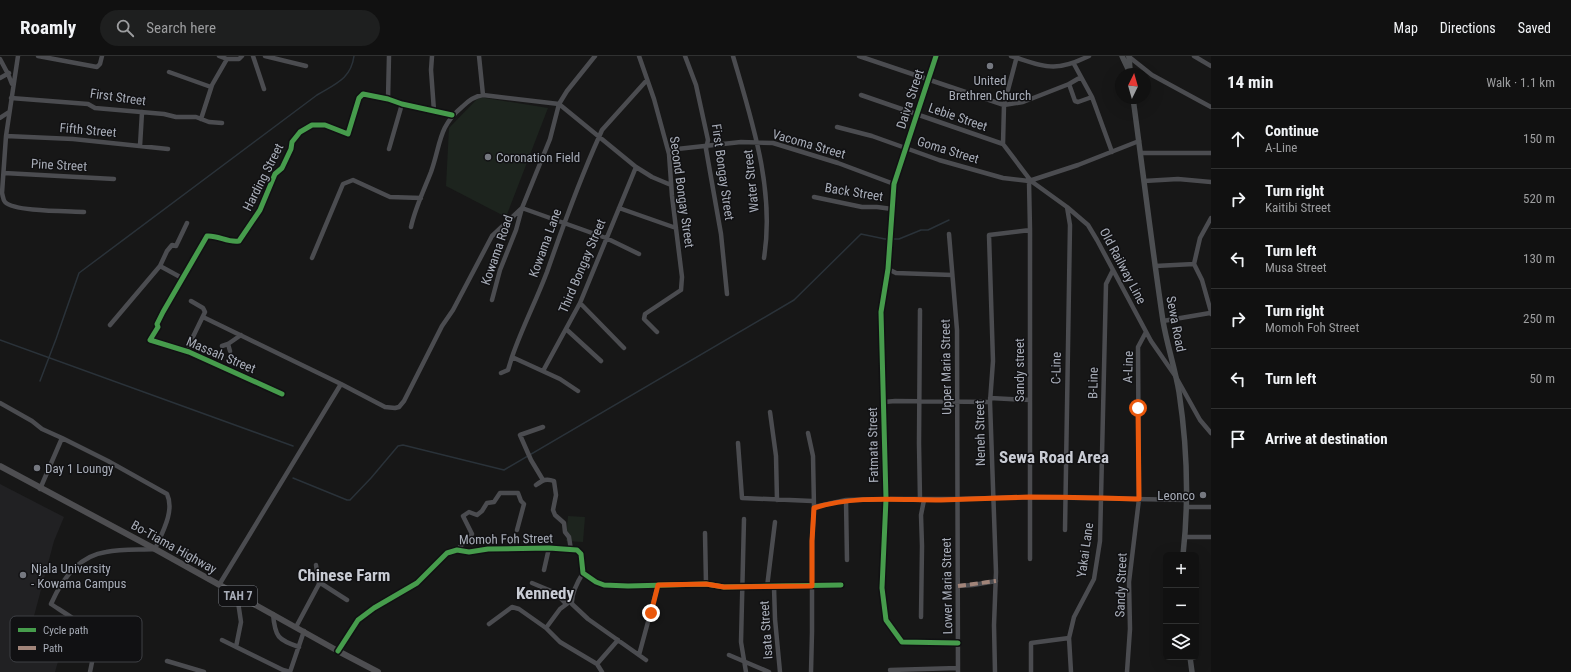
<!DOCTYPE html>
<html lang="en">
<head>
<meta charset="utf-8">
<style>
  body { margin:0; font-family:"Roboto Condensed",sans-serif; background:#1e1f1f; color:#f1f3f6 }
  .controls { position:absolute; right:12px; bottom:12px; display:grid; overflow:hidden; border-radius:6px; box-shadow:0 4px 16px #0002 }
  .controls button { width:36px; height:36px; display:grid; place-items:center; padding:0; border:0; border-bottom:1px solid #303131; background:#111; color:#f1f3f6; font:20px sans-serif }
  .compass { position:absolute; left:1115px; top:12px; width:36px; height:36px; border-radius:50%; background:#111; box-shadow:0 4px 16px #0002; rotate:5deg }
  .stop { position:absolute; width:12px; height:12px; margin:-9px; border:3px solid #ea580c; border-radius:50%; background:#fff }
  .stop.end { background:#ea580c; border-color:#fff; box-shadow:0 1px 4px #0008 }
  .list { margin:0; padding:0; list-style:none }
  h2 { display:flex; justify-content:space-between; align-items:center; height:52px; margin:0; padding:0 16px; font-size:17px }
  h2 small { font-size:13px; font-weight:400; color:#9c9d9f }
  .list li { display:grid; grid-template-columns:26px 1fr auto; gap:12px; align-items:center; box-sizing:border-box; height:60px; padding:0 16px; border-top:1px solid #303131 }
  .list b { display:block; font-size:15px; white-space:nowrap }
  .list p { margin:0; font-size:13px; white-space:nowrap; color:#9c9d9f }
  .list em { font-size:13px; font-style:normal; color:#9c9d9f }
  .icon { flex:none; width:22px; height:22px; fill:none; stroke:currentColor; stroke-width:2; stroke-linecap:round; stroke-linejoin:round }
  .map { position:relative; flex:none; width:1211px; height:616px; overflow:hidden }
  header { display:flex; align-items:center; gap:24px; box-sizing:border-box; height:56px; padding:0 20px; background:#111; border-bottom:1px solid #303131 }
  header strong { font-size:19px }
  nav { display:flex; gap:22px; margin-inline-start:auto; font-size:14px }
  .search { width:280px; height:36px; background:#1e1f1f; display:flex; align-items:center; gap:10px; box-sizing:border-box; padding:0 14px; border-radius:22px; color:#9c9d9f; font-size:15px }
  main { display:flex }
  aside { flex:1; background:#111 }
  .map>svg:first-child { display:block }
  .built { fill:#212123 }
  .green { fill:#1d241e }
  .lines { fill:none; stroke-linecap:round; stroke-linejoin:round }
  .stream { stroke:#2a3239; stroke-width:1.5 }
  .minor { stroke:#4b4c50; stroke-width:4.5 }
  .major { stroke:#4d4f52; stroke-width:5.5 }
  .highway { stroke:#4e4e51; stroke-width:6 }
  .quiet { stroke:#a18479; stroke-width:4; stroke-dasharray:8 4; stroke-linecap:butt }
  .cycleway-casing { stroke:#111113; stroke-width:8 }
  .cycleway { stroke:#469c4c; stroke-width:5 }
  .route { stroke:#ea580c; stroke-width:5 }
  .poi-dot { fill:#757880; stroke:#111113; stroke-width:1.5 }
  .labels { text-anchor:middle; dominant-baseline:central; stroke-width:3; stroke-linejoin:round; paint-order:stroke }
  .shield { fill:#111113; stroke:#7b7e86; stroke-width:1 }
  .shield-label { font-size:12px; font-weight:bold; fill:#a8adb8 }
  .poi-label { font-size:13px; fill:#a8adb8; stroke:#111113; text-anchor:start }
  .street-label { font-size:13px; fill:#a8adb8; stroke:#111113 }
  .district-label { font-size:17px; font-weight:bold; fill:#c9ccd4; stroke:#111113 }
  .key { fill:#111113; stroke:#3e4045; stroke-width:1 }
  .key-label { font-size:11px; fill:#a8adb8 }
</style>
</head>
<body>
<header>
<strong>Roamly</strong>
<div class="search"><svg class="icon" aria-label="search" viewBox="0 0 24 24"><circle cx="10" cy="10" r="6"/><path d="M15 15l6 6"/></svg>Search here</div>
<nav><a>Map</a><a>Directions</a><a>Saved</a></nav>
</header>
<main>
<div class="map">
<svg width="1211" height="616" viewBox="0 0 1211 616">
  <rect width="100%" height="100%" fill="#171717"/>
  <path class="built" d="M0 428 64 461 54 485 30 575 37 578 59 602 55 616H0Z"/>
  <path class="green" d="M479 41 548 52 506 161 446 130 449 72Z
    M568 460 585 461 583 486 566 485Z"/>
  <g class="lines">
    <path class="stream" d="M0 284 293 390
      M40 325 56 283 79 217 317 39C335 28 351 23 354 0
      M293 422 347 444H350L371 422 398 390 403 389 504 414 794 244 861 178 885 183H899L921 174H928L949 164"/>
    <path class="minor" d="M18 0 6 80 2 137C3 140 3 144 5 146 15 156 68 155 84 156
      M38 0 97 11 100 8 102 0
      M219 0 227 3H239L242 0
      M253 0 264 33
      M265 0 306 10
      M432 0 431 14 434 55
      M479 0 483 39
      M639 0 654 43 669 98 672 140 682 221 681 234 645 258 644 263 657 276
      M685 0 696 29 708 84 706 93 721 178 727 238
      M733 0C752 65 775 134 764 202
      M859 0 1004 49 1023 46 1069 28
      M936 0 894 128 888 213 881 256 886 443 882 532 886 564 902 586 958 587
      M1011 0C1046 11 1054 17 1089 0
      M1017 0 1004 49 1003 88 1031 125 1067 151 1088 169 1097 184 1151 285 1176 321 1200 364 1211 377
      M1128 0 1152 19 1211 51
      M1194 0 1211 10
      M0 3 8 18 12 28
      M1074 8 1092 41 1112 96
      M169 16 211 31
      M1081 21 1069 28 1075 45 1078 46 1092 41
      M0 22 9 17
      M861 39 1003 88
      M11 42 88 48 95 52 164 58 176 61H196L209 66 222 67
      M388 43 389 0
      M559 48 636 111 652 121 671 129
      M0 62 9 56
      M201 63 212 29 227 3
      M837 71 872 80 939 104 1003 122 1029 125 1078 109 1139 85
      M6 80 73 83 168 93
      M140 90 142 56
      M389 93 402 48
      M668 94 741 86 773 87 838 107 894 128
      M1141 97H1211
      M4 117 114 123
      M1029 125 1030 174V503
      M1144 125 1178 123 1211 126
      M814 141 862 151H877L892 153
      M522 152 606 182 639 198
      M619 152 676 172
      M411 171C415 152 424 134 431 116 441 88 438 71 462 51 468 45 475 40 483 39L559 48
      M949 178 957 274 958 616
      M312 202 343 128 353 124 390 141 421 142
      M1194 208 1200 182 1211 162
      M160 210 182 222
      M1155 210 1194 208 1202 224 1211 256
      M888 213 896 217 952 219
      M492 244 500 214 516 174 522 152 550 83 559 48 567 35 595 0
      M580 247 624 292
      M920 254 919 387 920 444
      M203 261 341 328 385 351 395 352 399 351 404 345 442 270 453 254 492 180 522 152
      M1163 265 1210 257 1211 258
      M110 269 160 210 167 195 172 189 176 190 187 167
      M566 273 601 305
      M228 288 230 295
      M222 290 228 288 241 279
      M189 296V289L205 256 203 252 191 245
      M543 315 580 247 636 111
      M501 317 508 314 512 301
      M578 335 560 323 512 301C522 272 536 245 547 216 563 170 579 125 599 81L602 74 647 24
      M282 338 189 296 150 284 158 271 157 268 163 256 207 180C218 179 228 187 239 185L260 154 275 118 282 112 291 93 292 86 300 76 312 69H325L348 78 359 42 363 38 388 43 402 48 452 59
      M990 342 1030 344
      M884 346 895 345 990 346
      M0 347 32 365 42 373 62 382 40 433
      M770 356 776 400 777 444
      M808 377 813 400 814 451 812 485V576L811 616
      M62 382 108 405 167 438C175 455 162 477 155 493 139 494 122 493 106 496 78 500 62 523 51 548 61 555 92 572 94 584 95 595 92 606 90 616
      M738 387 742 442 812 445
      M543 424 531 404 520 379 543 371
      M536 429C543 424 546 422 554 425L556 439 553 454 555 459 564 467 565 476 569 481 571 494
      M846 444 847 504
      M814 451 846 444 886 443H958L1030 441 1187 444
      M1186 451H1211
      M744 463 741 586 746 616
      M1065 474 1070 169 1067 151
      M705 477 706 528
      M1185 481H1211
      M457 494 472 478 463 460 469 456 477 459 482 455 487 447 494 446 500 437H518L521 445 524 448 517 474
      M316 509 319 528
      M544 514 549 492
      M583 517C578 525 571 537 572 548L588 563 646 604
      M532 527 556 537 566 548
      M219 529 341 328
      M958 530 973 529 996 525
      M767 531 775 466
      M774 531 775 563 780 616
      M273 558C275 581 278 584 299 591
      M921 561 922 490 921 459 924 444
      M489 568 512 551 519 553 546 572 560 586 597 608 618 584
      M296 571 319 528H322L347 544
      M546 572 560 553 572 544
      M222 584 283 614 290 616
      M236 591 241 566 237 539
      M338 595 358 564 374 552 417 527 447 497 457 494 469 496 488 493 549 492 577 494 581 498 583 517 596 526 604 529 628 530 706 528 724 531 841 529
      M639 599 658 529
      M729 599 769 616
      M167 605 204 616
      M597 608 602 616
      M890 614 958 612
      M290 616 304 575
      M995 616 994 569 996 516 990 346 993 305 989 179 1030 174
      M1031 616V587L1069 582
      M1071 616 1069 582 1074 561 1094 523 1100 485 1106 228 1113 214
      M1127 616 1130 573 1129 526 1139 443 1138 291 1146 276"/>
    <path class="major" d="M1122 0 1130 17
      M1129 0 1130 14
      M1133 42C1143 116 1152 191 1163 265 1167 289 1175 312 1179 336 1187 389 1189 445 1183 499
      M1190 601 1192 616"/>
    <path class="highway" d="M0 410 155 493 338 595 378 616"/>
    <path class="quiet" d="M958 530 996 525"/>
    <defs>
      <path id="cycleway" d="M936 0 894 128 888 213 881 256 886 443 882 532 886 564 902 586 958 587
        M282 338 189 296 150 284 158 271 157 268 163 256 207 180C218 179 228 187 239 185L260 154 275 118 282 112 291 93 292 86 300 76 312 69H325L348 78 359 42 363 38 388 43 402 48 452 59
        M338 595 358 564 374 552 417 527 447 497 457 494 469 496 488 493 549 492 577 494 581 498 583 517 596 526 604 529 628 530 706 528 724 531 841 529"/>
    </defs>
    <use href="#cycleway" class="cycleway-casing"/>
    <use href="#cycleway" class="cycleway"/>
  </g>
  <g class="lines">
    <path class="route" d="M651 557 658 529 706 528 724 531 812 530V485L814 452C854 439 899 444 941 444 970 443 1000 442 1029 441 1066 441 1102 442 1139 443L1138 352"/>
  </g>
  <g class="poi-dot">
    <circle cx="990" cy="10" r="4"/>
    <circle cx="488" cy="101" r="4"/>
    <circle cx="37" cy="412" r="4"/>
    <circle cx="1203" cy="439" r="4"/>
    <circle cx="23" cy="519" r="4"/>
  </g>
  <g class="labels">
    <rect class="shield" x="219" y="530" width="38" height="20" rx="3"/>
    <g class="shield-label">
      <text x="238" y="540">TAH 7</text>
    </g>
    <g class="poi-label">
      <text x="990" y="24" text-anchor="middle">United<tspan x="990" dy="15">Brethren Church</tspan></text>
      <text x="496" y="101">Coronation Field</text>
      <text x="45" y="412">Day 1 Loungy</text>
      <text x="1195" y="439" text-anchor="end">Leonco</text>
      <text x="31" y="512">Njala University<tspan x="31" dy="15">- Kowama Campus</tspan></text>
    </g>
    <g class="street-label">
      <text transform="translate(118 41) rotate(8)">First Street</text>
      <text transform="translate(910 43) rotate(-72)">Daiva Street</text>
      <text transform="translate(958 61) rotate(19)">Lebie Street</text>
      <text transform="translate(88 74) rotate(5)">Fifth Street</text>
      <text transform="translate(809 88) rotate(16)">Vacoma Street</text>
      <text transform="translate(948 94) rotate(17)">Goma Street</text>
      <text transform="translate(59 109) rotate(3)">Pine Street</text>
      <text transform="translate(723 116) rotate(82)">First Bongay Street</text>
      <text transform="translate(263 121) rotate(-63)">Harding Street</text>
      <text transform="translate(751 125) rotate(-96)">Water Street</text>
      <text transform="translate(682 136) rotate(82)">Second Bongay Street</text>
      <text transform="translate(854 136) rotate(9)">Back Street</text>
      <text transform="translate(545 187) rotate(-70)">Kowama Lane</text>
      <text transform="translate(497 194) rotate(-71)">Kowama Road</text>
      <text transform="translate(582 210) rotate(-67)">Third Bongay Street</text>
      <text transform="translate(1123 210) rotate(62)">Old Railway Line</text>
      <text transform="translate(1176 268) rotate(79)">Sewa Road</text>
      <text transform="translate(221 299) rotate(23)">Massah Street</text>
      <text transform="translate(946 311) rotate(-91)">Upper Maria Street</text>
      <text transform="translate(1128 311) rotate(-88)">A-Line</text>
      <text transform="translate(1056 312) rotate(-89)">C-Line</text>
      <text transform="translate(1019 314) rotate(-90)">Sandy street</text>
      <text transform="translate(1093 327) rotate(-89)">B-Line</text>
      <text transform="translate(980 377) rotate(-91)">Neneh Street</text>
      <text transform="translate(873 389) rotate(-91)">Fatmata Street</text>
      <text transform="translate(506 483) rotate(-1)">Momoh Foh Street</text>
      <text transform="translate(174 491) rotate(29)">Bo-Tiama Highway</text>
      <text transform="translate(1085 494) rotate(-82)">Yakai Lane</text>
      <text transform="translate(1121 529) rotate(-88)">Sandy Street</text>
      <text transform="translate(947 530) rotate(-91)">Lower Maria Street</text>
      <text transform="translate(766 574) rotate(-94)">Isata Street</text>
    </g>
    <g class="district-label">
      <text x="1054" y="401">Sewa Road Area</text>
      <text x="344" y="519">Chinese Farm</text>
      <text x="545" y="537">Kennedy</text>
    </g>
  </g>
  <rect x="10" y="560" width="132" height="46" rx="6" class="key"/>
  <rect x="18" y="572" width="18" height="4" fill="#469c4c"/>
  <rect x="18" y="590" width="18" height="4" fill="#a18479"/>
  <g class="key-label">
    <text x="43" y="578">Cycle path</text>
    <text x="43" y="596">Path</text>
  </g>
</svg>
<div class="controls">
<button>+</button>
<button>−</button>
<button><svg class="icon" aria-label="layers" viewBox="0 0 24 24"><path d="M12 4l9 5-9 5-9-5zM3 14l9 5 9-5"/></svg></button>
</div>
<svg class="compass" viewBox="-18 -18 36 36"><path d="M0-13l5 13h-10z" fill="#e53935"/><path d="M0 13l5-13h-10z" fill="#9c9d9f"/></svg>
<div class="stop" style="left:1138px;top:352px"></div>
<div class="stop end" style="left:651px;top:557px"></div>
</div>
<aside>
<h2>14 min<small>Walk · 1.1 km</small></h2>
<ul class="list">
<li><svg class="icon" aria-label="ahead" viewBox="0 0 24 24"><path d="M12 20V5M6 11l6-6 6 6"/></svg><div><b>Continue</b><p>A-Line</p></div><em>150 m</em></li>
<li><svg class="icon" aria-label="right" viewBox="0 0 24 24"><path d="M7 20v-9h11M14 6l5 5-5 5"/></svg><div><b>Turn right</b><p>Kaitibi Street</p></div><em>520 m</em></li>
<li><svg class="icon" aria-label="left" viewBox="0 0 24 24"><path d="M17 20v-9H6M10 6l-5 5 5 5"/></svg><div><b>Turn left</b><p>Musa Street</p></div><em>130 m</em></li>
<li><svg class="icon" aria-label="right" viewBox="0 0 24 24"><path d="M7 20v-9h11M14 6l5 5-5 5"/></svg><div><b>Turn right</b><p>Momoh Foh Street</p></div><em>250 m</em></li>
<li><svg class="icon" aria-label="left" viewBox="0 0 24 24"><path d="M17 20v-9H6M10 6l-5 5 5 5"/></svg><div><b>Turn left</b></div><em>50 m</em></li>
<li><svg class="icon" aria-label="arrive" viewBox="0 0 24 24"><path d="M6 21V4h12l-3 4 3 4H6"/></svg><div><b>Arrive at destination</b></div></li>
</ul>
</aside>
</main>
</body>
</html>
